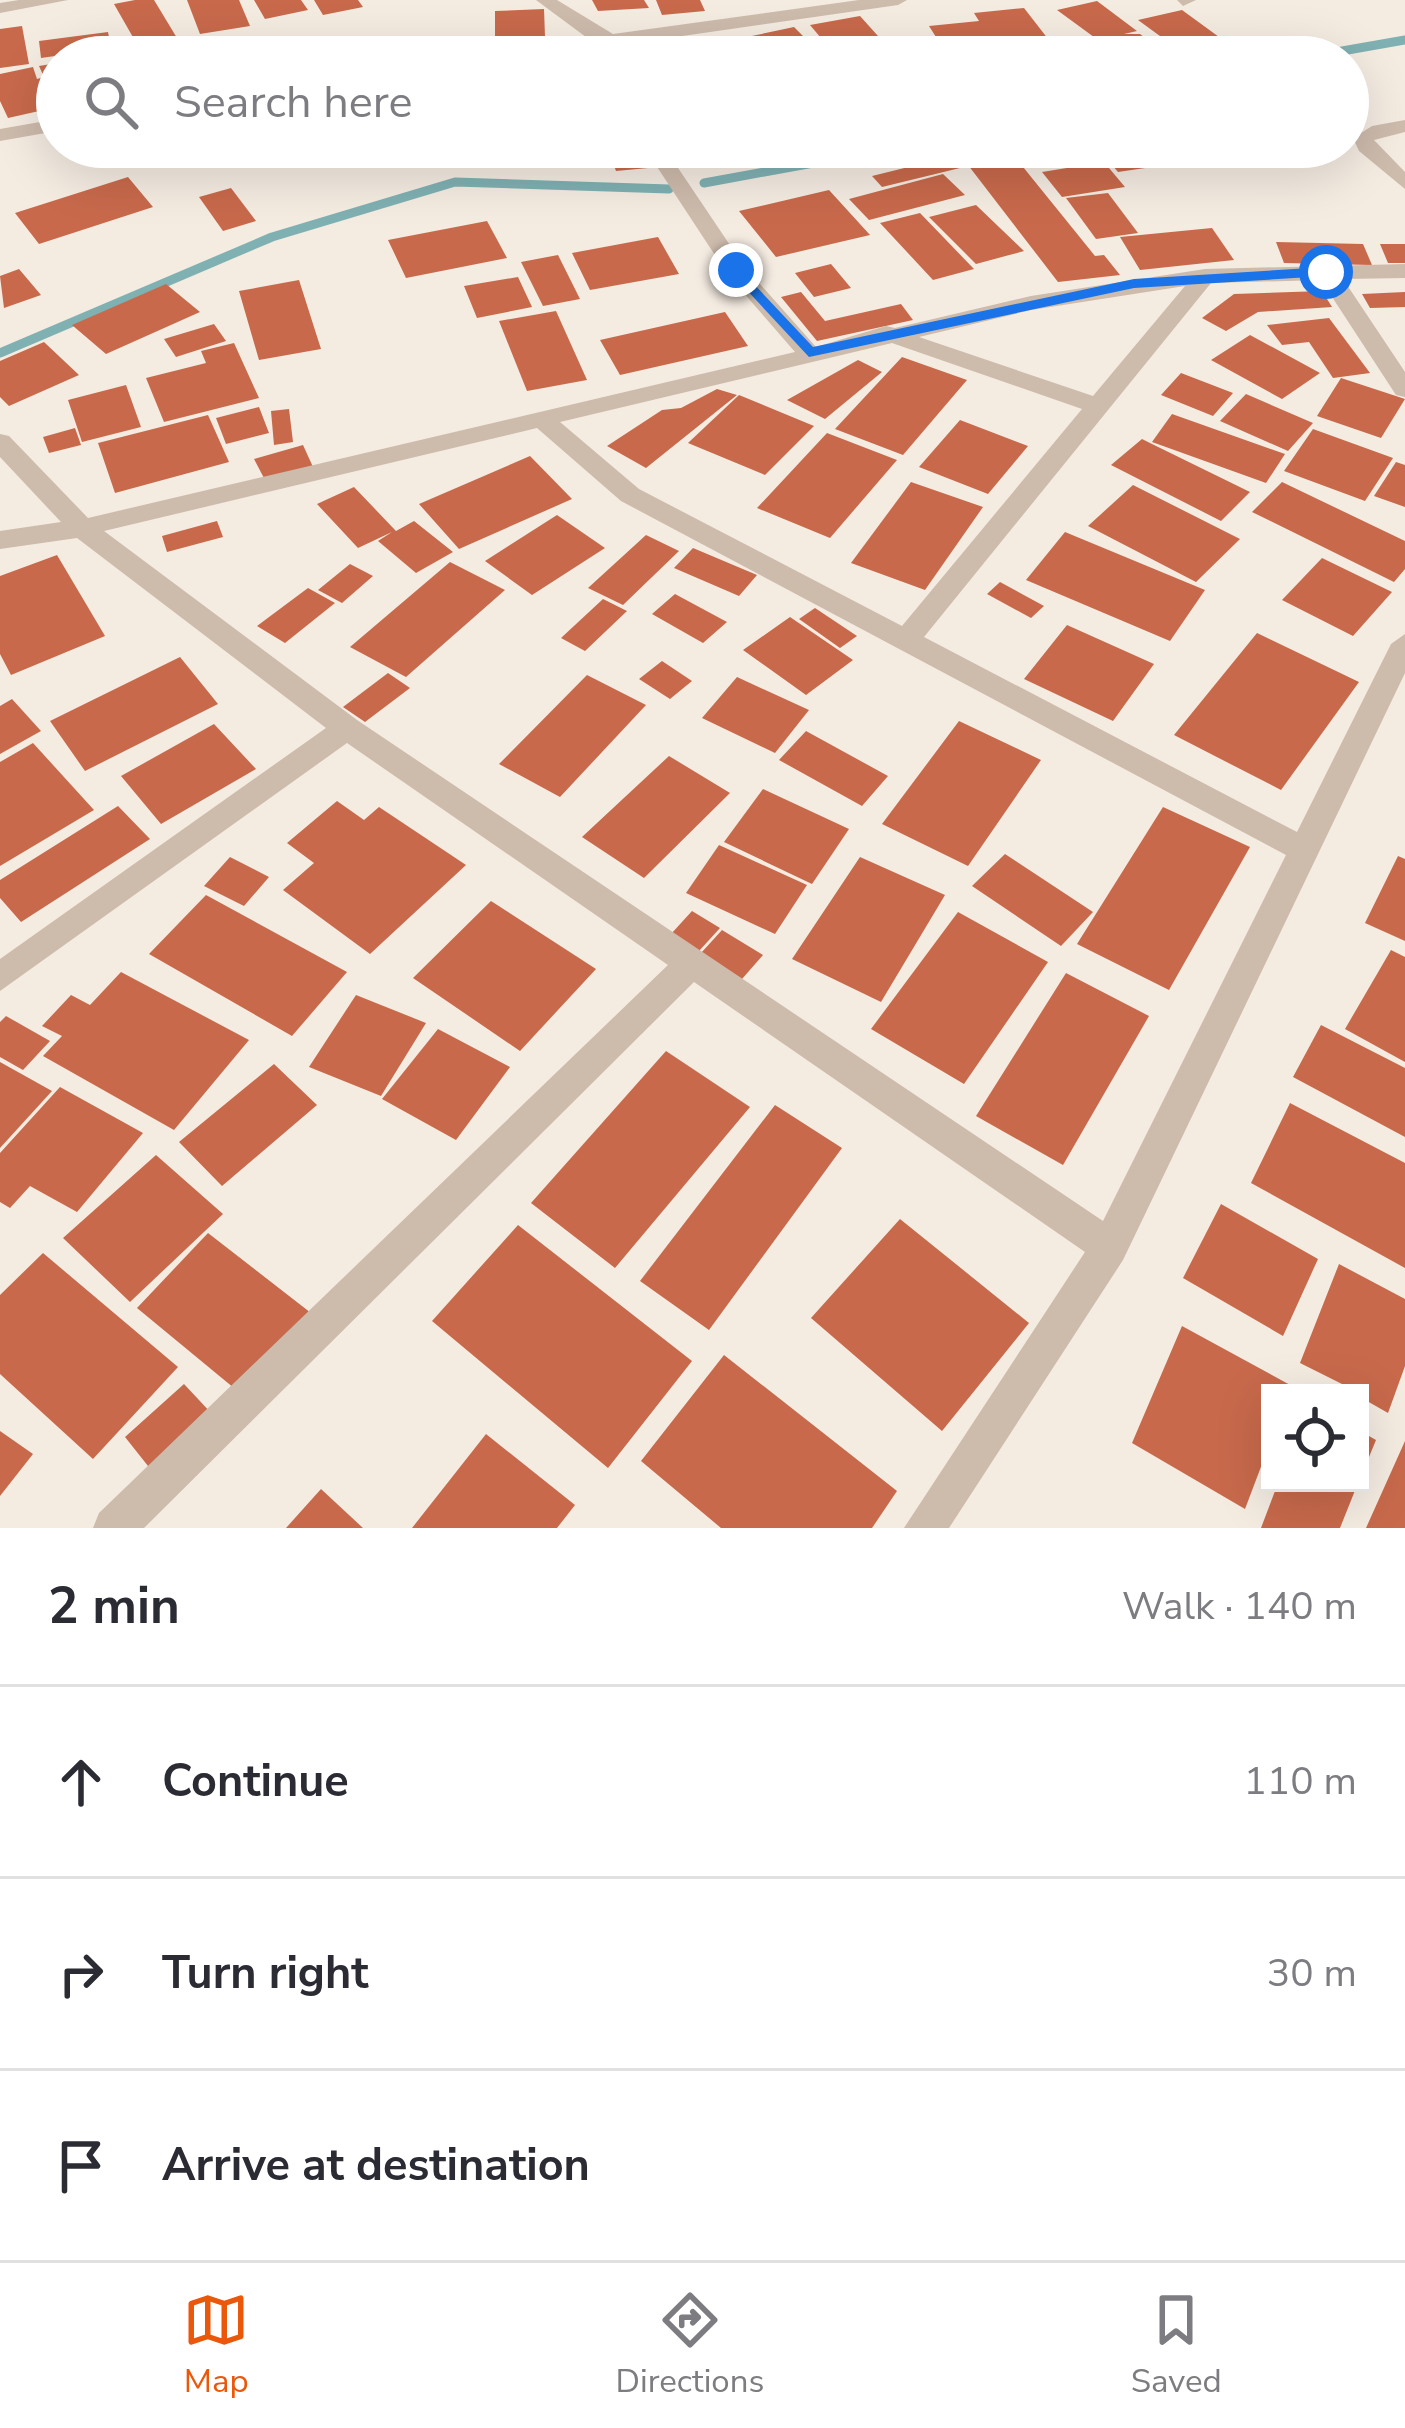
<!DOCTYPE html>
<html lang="en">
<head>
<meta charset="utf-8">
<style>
  body { margin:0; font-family:"Nunito Sans",sans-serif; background:#f2f2f3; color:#2b2b33 }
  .controls { position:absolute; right:36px; bottom:36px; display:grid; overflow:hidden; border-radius:0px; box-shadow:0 12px 48px #0002 }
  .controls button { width:108px; height:108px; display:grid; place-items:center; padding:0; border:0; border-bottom:3px solid #e1e1e2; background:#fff; color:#2b2b33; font:60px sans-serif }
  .stop { position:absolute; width:36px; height:36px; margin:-27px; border:9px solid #1a73e8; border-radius:50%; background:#fff }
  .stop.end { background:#1a73e8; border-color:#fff; box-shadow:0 3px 12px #0008 }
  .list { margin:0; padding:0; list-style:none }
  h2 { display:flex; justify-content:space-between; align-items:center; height:156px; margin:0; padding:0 48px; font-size:51px }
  h2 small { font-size:39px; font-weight:400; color:#7c7c81 }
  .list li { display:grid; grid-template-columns:78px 1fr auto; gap:36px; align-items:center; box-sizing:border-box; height:192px; padding:0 48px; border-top:3px solid #e1e1e2 }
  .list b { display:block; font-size:45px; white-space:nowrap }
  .list em { font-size:39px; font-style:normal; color:#7c7c81 }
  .icon { flex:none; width:66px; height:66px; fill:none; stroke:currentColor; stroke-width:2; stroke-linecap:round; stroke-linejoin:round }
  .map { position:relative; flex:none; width:1405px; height:1528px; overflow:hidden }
  .search { position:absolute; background:#fff; box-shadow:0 12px 48px #0002; left:36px; right:36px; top:36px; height:132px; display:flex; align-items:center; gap:30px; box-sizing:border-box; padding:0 42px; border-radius:66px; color:#7c7c81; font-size:45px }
  .sheet { height:732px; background:#fff }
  nav { display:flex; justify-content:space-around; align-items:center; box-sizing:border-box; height:168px; border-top:3px solid #e1e1e2; background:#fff; font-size:33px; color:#7c7c81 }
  nav a { display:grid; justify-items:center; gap:6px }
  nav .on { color:#ea580c }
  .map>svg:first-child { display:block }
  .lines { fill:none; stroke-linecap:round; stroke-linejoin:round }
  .stream { stroke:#7fb0b2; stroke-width:9 }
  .building { fill:#c8694b }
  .service { fill:#cdbbac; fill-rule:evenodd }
  .minor { fill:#cdbbac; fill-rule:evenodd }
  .route { fill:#1a73e8 }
</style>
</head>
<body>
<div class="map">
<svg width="1405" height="1528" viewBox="0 0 1405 1528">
  <rect width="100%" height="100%" fill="#f4ebe1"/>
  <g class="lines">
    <path class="stream" d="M1308 57 1405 40
      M704 183 901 147
      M0 353 272 237 455 182 669 189"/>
  </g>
  <path class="building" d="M135 0H154L177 38 138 46 114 4Z
    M187 0H239L250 26 200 34Z
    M254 0H301L308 10 265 19Z
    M314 0H358L363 7 323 15Z
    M592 0H644L649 8 598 11Z
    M656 0H700L705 11 662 15Z
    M1097 1 1137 31 1098 40 1057 10Z
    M1024 8 1052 44 948 56 929 26 979 21 974 13Z
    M544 9 545 37 495 39V11Z
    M1182 10 1230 45 1186 55 1138 20Z
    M860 16 896 56 837 57 810 25Z
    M22 26 29 64 0 68V29Z
    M794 27 819 52 767 56 747 37Z
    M108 32 111 48 41 58 39 41Z
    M1120 34H1140L1166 54 1119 57 1101 43Z
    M198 39 208 57H143L140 51Z
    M724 41 731 56 674 57 669 47Z
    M57 63V84L47 86 57 107 8 118 0 101V74L33 67 37 79 44 77 39 66Z
    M219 147H285V149L228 162Z
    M984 147H1015L1019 151 963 165 952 155Z
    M1024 147H1085L1092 157 1031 162Z
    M1142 155 1152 167 1118 172 1108 160Z
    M645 157 648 168 616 171 612 160Z
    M949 157 960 168 882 187 872 176Z
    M1015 157 1095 256 1104 255 1120 275 1058 282 968 165Z
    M1104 162 1125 187 1062 197 1042 172Z
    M943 174 965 195 869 220 849 199Z
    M128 177 153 207 39 244 15 213Z
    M231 188 256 221 223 231 199 197Z
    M829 190 870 235 776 257 739 211Z
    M1108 193 1138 233 1096 239 1066 198Z
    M976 205 1024 251 976 264 929 217Z
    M920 213 974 269 933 280 880 223Z
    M487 221 507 258 406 278 388 240Z
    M1212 228 1234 260 1140 270 1120 237Z
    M658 237 679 274 590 290 572 253Z
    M1276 242 1363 244 1372 265 1284 263Z
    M1380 244H1405V263H1388Z
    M558 255 580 299 543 306 521 262Z
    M831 264 851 288 814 297 795 273Z
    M19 269 41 295 4 308 0 276Z
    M518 277 532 307 477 318 464 286Z
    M299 280 321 349 259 360 239 291Z
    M166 284 200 312 106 354 72 325Z
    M1322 291 1332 307 1258 312 1226 331 1202 318 1234 294Z
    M801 292 825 321 901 304 913 320 817 341 781 297Z
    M1405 292V307L1370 308 1362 294Z
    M556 311 587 380 527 391 499 321Z
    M725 312 748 346 620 375 600 340Z
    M1329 318 1370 373 1333 378 1309 342 1282 345 1267 325Z
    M214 324 226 341 176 357 164 339Z
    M1250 335 1320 373 1282 399 1211 360Z
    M44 342 79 375 9 406 0 397V361Z
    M234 343 259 398 164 422 146 378 206 363 201 351Z
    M902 357 967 380 903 455 835 429Z
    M858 360 882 372 825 419 787 400Z
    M1181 373 1233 393 1213 416 1161 395Z
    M1341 378 1405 399 1381 438 1317 416Z
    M126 385 141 427 82 442 68 400Z
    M717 389 737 395 646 468 607 446 662 410 681 408Z
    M1246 394 1313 423 1288 451 1220 421Z
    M739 395 814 426 765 475 688 443Z
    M259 407 269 433 226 444 216 418Z
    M289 409 293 442 274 445 271 411Z
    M1172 414 1285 454 1266 483 1152 442Z
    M208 415 229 462 115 493 98 443Z
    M960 420 1028 446 988 494 919 467Z
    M75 428 81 445 49 453 43 437Z
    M1313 429 1393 458 1365 501 1284 471Z
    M827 433 897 460 830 538 757 508Z
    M1142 439 1150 443 1250 492 1221 521 1111 465Z
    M303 445 313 467 265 480 254 459Z
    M530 456 572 499 459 549 419 504Z
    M1396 462 1405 465V507L1374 496Z
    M911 482 983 507 925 590 851 563Z
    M1282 482 1405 541V569L1394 582 1252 512Z
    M1133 485 1240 539 1196 582 1088 526Z
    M354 487 396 531 414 521 453 552 416 573 378 541 392 532 358 548 317 504Z
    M557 515 605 548 532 595 485 561Z
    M217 521 223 537 167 552 162 536Z
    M1065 532 1205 590 1170 641 1026 580Z
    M646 535 679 551 623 605 588 588Z
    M693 548 757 575 739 596 674 568Z
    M57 555 105 636 11 675 0 654V576Z
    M1322 558 1392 592 1353 636 1282 600Z
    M450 562 505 590 406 677 350 647Z
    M350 564 373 576 342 603 318 590Z
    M1000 582 1044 606 1031 618 987 594Z
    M308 588 335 603 285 643 257 626Z
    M675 594 727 622 703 643 652 614Z
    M603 599 627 611 585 651 561 638Z
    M815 608 857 636 840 648 799 619Z
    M790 617 853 660 806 695 743 650Z
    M1067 625 1154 664 1113 721 1024 679Z
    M1257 633 1359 682 1281 790 1174 735Z
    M180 657 218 704 85 771 50 721Z
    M662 661 692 681 670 699 639 679Z
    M388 673 410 688 365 722 343 707Z
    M587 675 646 705 560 797 499 764Z
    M737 677 809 710 775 753 702 718Z
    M12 699 41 731 0 754V706Z
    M959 721 1041 760 968 866 882 824Z
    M214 724 256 769 161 824 121 776Z
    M806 731 888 776 862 806 779 760Z
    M33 743 94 810 0 866V762Z
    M669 756 730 793 644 878 582 837Z
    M763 789 849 829 812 884 724 842Z
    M337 801 364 820 379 807 466 865 370 954 283 890 314 863 287 843Z
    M118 806 150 839 21 922 0 898V880Z
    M1163 807 1250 847 1169 990 1077 944Z
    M719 845 807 885 775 934 686 893Z
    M1005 854 1093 912 1061 946 972 886Z
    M1398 856 1405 859V941L1365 923Z
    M230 857 269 877 244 906 204 886Z
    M860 857 945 895 881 1002 792 959Z
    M206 895 347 972 292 1036 149 954Z
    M491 901 596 969 520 1051 413 978Z
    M692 911 720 928 699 951 671 934Z
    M958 912 1048 962 964 1084 871 1029Z
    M722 930 763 955 742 979 701 953Z
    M1391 950 1405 957V1062L1345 1029Z
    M121 972 249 1040 174 1130 43 1056 62 1036 42 1026 71 995 90 1005Z
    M1066 973 1149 1016 1063 1165 976 1116Z
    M356 995 426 1023 381 1096 309 1067Z
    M6 1016 50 1041 23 1070 0 1057V1022Z
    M1321 1025 1405 1068V1137L1293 1077Z
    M438 1029 510 1067 456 1140 382 1099Z
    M666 1051 750 1107 615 1268 531 1203Z
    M0 1062 52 1091 0 1148Z
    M274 1064 317 1105 222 1186 179 1142Z
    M60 1087 143 1133 77 1212 30 1186 10 1208 0 1202V1153Z
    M1290 1103 1405 1163V1268L1251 1183Z
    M775 1105 842 1148 709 1330 640 1281Z
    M156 1155 223 1214 130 1302 63 1238Z
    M1221 1204 1318 1259 1283 1336 1183 1278Z
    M900 1219 1029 1323 942 1431 811 1318Z
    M518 1225 692 1361 608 1468 432 1321Z
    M208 1233 311 1313 240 1393 137 1308Z
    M43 1253 178 1367 93 1459 0 1374V1295Z
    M1339 1264 1405 1299V1366L1388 1413 1360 1397V1393L1300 1363Z
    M1182 1326 1292 1386 1289 1393H1270V1443L1245 1509 1132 1443Z
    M724 1355 897 1491 872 1528H721L641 1461Z
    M184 1384 213 1415 152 1471 125 1437Z
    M0 1431 33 1454 0 1496Z
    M1360 1431 1376 1440 1360 1479Z
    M486 1434 575 1505 557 1528H412Z
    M1405 1441V1528H1366Z
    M1278 1483H1358L1340 1528H1261Z
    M321 1489 363 1528H286Z"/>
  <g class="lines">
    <path class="service" d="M1177 0H1196L1183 6Z"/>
    <path class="minor" d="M19 0H68L0 13V3Z
      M536 0H557L613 34 859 0H907L898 5 613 46 590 40Z
      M57 119V131L0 141V129Z
      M1405 120V132L1374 140 1405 172V189L1359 151 1353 138 1372 126Z
      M644 147H664L744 266 816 347 886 326 895 328 1031 296 1205 269 1405 264V278L1343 279 1405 372V397L1396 395 1321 280 1211 283 924 637 1297 832 1391 644 1405 634V673L1123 1260 949 1528H904L1085 1252 694 982 144 1528H93L99 1513 668 965 347 743 0 991V959L326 728 77 538 0 549V531L61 522 0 457V434L9 436 88 518 795 352 728 275ZM1185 286 1093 396 919 337 1031 310ZM892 343 1082 409 902 626 639 489 560 422ZM537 428 621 501 1286 855 1103 1221 357 720 104 531Z"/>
  </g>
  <path class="route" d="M736 265 813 347 1134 279 1326 267 1334 272 1326 276 1134 288 809 357 731 273Z"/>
</svg>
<div class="controls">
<button><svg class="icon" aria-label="locate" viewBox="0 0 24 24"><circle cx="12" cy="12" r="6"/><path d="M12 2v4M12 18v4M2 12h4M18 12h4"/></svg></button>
</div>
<div class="stop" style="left:1326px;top:272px"></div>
<div class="stop end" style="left:736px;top:270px"></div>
<div class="search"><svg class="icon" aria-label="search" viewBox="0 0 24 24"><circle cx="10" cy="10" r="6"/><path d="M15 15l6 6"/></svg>Search here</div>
</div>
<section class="sheet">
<h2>2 min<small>Walk · 140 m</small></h2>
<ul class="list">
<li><svg class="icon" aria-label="ahead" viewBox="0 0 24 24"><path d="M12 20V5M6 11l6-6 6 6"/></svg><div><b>Continue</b></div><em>110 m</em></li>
<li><svg class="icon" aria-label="right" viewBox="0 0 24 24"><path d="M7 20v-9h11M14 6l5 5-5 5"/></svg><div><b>Turn right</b></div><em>30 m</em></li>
<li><svg class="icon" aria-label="arrive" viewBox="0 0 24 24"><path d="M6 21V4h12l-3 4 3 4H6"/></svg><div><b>Arrive at destination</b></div></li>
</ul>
</section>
<nav>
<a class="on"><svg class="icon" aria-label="map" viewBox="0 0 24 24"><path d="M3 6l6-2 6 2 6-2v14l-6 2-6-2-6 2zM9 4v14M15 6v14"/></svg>Map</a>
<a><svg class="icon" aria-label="directions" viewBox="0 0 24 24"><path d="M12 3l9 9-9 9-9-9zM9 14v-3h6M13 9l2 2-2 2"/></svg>Directions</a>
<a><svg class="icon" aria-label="saved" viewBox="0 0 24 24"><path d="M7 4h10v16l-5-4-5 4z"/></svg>Saved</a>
</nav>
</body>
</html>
